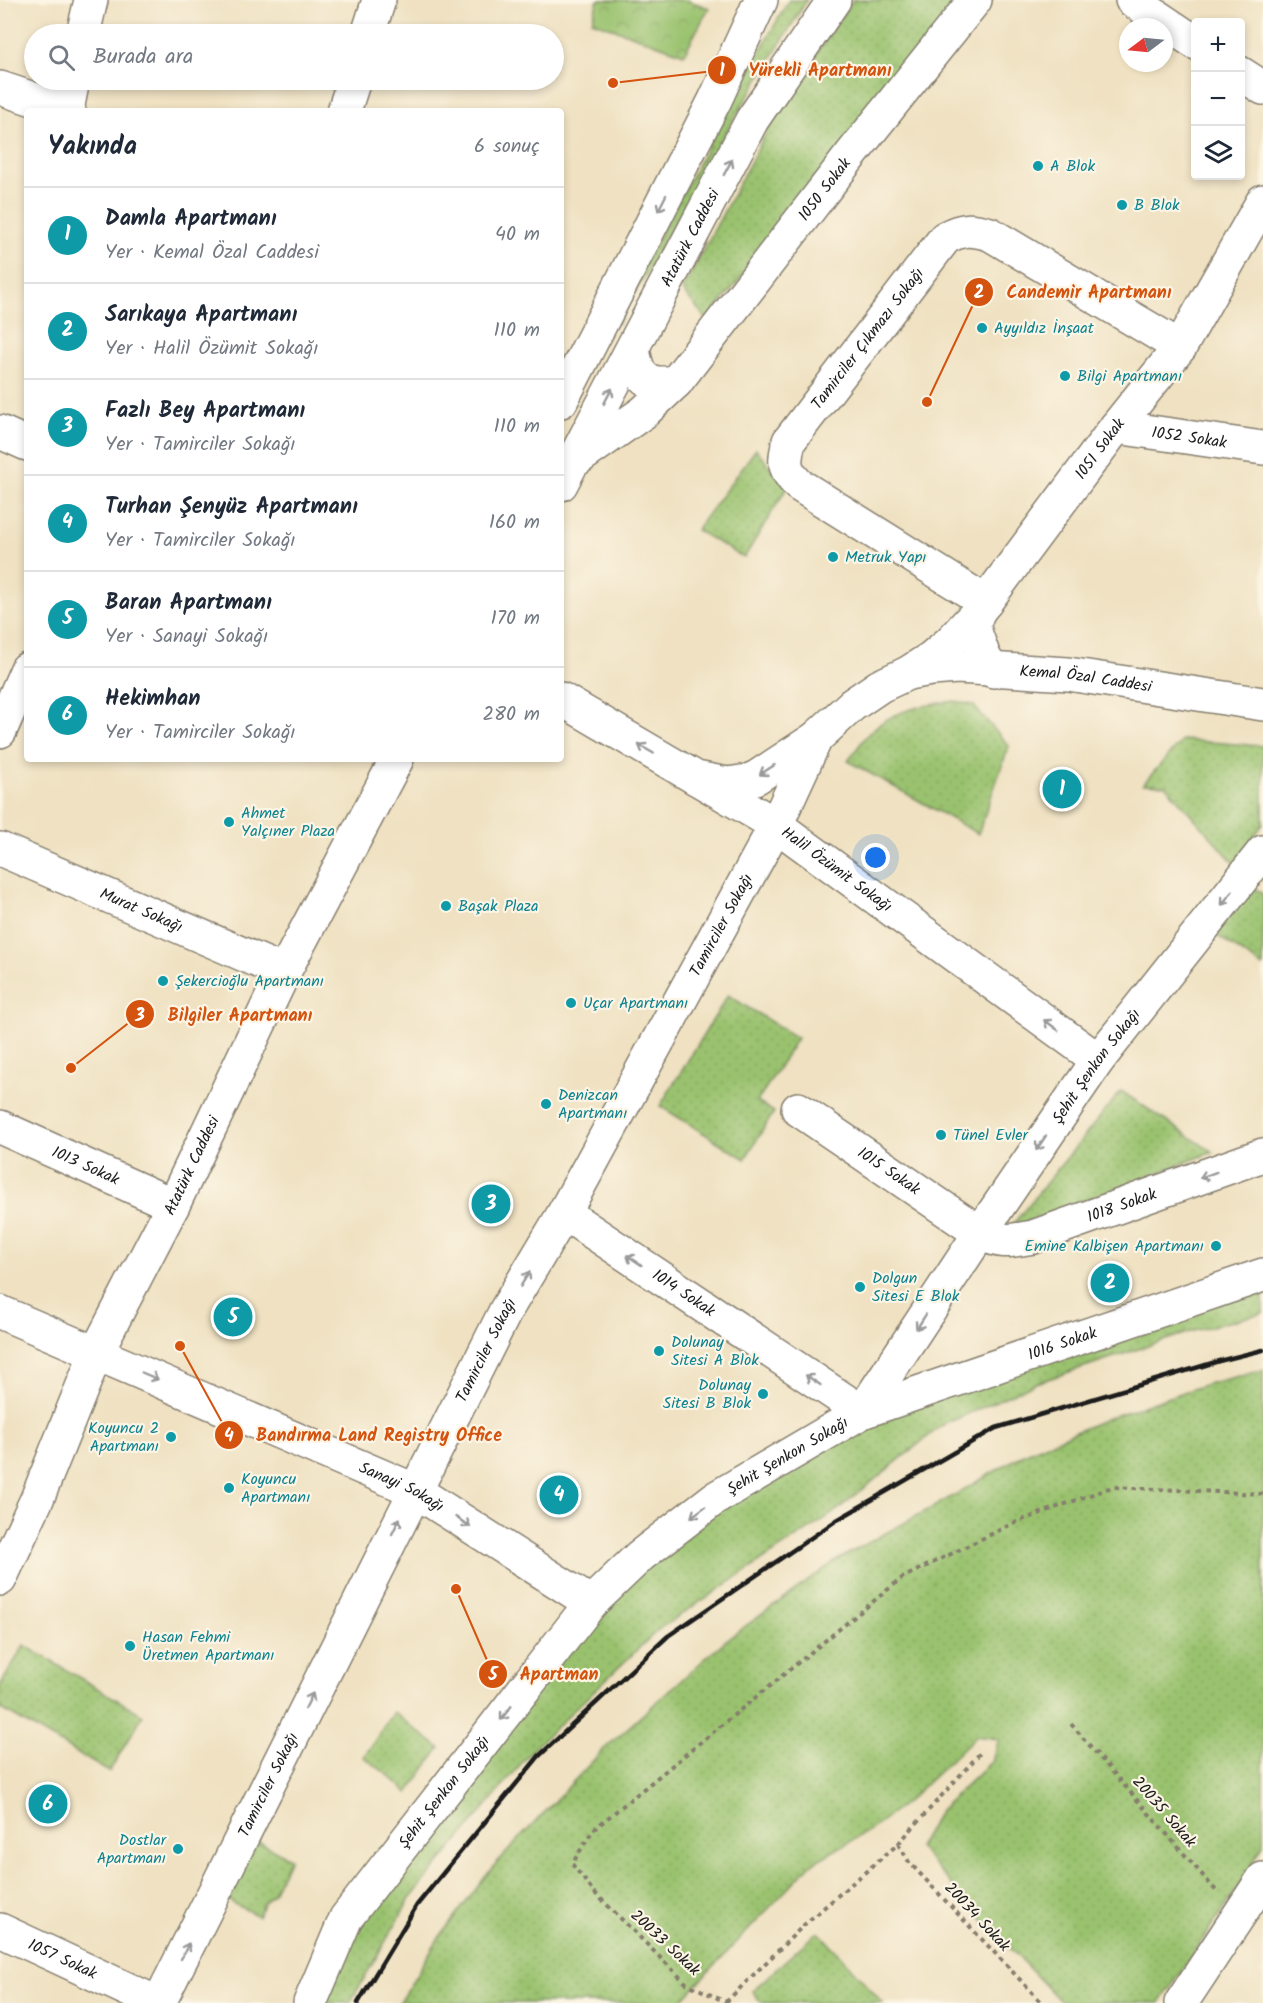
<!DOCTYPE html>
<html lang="tr">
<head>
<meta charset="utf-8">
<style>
  body { margin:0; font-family:Kalam,sans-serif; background:#f6f6f7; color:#1f2937 }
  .controls { position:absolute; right:18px; top:18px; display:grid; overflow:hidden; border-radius:6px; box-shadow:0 3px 9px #0003 }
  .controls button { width:54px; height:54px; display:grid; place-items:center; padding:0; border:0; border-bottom:2px solid #e0e1e3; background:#fff; color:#1f2937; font:30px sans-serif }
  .compass { position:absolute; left:1119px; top:18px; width:54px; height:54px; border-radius:50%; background:#fff; box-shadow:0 3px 9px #0003; rotate:254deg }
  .you { position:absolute; left:876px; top:858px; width:21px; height:21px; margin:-15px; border:4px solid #fff; border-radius:50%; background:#1a73e8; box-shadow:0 0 0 9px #1a73e833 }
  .badge { display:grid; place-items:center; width:39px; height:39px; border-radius:50%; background:#2563eb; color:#fff; font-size:20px; font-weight:700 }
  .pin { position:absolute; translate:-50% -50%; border:3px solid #fff; box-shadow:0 2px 6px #0006 }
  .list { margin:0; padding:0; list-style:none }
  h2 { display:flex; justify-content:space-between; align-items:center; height:78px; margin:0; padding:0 24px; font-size:26px }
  h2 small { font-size:20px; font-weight:400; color:#747a83 }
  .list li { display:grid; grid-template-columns:39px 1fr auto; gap:18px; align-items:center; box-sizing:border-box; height:96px; padding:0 24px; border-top:2px solid #e0e1e3 }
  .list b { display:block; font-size:22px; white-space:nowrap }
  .list p { margin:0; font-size:20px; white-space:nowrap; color:#747a83 }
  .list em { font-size:20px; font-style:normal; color:#747a83 }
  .icon { flex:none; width:33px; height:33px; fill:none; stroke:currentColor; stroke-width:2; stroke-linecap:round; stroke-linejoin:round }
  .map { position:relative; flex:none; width:1263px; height:2003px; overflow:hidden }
  .search { position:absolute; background:#fff; box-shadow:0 3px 9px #0003; left:24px; top:24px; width:540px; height:66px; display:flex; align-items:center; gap:15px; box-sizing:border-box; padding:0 21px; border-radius:33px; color:#747a83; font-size:22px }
  .panel { position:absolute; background:#fff; box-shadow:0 3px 9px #0003; left:24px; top:108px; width:540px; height:654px; border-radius:6px }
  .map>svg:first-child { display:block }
  .grass { fill:url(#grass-dots); stroke:#5b6f45; stroke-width:1.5 }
  .park { fill:url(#park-crowns); stroke:#5b6f45; stroke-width:1.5 }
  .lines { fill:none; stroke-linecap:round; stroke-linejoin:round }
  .minor-casing { stroke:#867e6e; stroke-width:36 }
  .major-casing { stroke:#867e6e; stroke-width:36 }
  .path { stroke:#867e6e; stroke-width:4; stroke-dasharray:4.5 4.5; stroke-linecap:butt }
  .minor { stroke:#fff; stroke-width:33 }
  .major { stroke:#fff; stroke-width:33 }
  .rail { stroke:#1c1c1c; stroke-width:4.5 }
  .oneway { stroke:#999 }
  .culture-dot { fill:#0f9aa8; stroke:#fcf5e5; stroke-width:2 }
  .labels { text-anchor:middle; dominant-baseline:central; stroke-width:4.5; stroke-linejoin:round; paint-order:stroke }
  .culture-label { font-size:16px; fill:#0d838f; stroke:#fcf5e5; text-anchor:start }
  .street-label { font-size:16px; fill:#1c1c1c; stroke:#fcf5e5 }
  .leader { fill:none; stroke:#d4530e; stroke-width:2 }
  .callout-dot { fill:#d4530e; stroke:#fcf5e5; stroke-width:2 }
  .mark-label { font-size:18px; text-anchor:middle; font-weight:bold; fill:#fff }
  .callout-label { font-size:18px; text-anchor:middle; font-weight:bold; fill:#d4530e; stroke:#fcf5e5; stroke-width:4.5; stroke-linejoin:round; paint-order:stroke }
</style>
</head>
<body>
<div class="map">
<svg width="1263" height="2003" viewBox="0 0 1263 2003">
  <defs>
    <pattern id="grass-dots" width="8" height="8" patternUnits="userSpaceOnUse" patternTransform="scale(1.5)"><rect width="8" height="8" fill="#9ac26e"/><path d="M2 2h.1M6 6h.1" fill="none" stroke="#84a65f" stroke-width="1.8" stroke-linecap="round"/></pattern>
    <pattern id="park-crowns" width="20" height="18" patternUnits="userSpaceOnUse" patternTransform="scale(1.5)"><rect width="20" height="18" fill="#9ac26e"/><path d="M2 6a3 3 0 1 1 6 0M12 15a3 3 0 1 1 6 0" fill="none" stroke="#84a65f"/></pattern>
  </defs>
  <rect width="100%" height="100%" fill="#fcf5e5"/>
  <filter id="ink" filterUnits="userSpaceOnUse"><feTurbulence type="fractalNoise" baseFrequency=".0167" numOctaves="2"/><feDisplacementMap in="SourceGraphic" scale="12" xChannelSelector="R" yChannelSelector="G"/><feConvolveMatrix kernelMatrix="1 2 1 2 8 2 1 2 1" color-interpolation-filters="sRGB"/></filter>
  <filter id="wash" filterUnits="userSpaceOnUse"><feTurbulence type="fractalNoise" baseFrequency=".008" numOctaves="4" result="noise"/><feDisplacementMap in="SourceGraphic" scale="24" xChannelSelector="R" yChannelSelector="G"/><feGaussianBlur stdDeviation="1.35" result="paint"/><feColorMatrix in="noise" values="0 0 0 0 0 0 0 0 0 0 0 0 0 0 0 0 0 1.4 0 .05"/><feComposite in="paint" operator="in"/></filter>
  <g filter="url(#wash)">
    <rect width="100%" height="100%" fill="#efe1c1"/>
    <path class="grass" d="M789 0H807L714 152 618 324 613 322 741 84Z
      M853 0H964L707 320 682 290 782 103Z
      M756 449 774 472 788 486 744 558 696 530Z
      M954 701 973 705 1009 746 978 834 848 761C855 752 861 742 868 734 891 710 923 705 954 701Z
      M1182 740 1263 746V824L1234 863 1165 785 1143 784Z
      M1249 884 1263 894V967L1215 934Z
      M728 995 797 1038 757 1102 774 1112 745 1159 660 1106Z
      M1121 1091 1213 1152 1009 1229Z
      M1263 1283V1313L1190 1332 1036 1383 941 1426 835 1512 658 1630 534 1748 410 1899 350 2003H318L355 1921 598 1608 716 1509 903 1403Z
      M1263 1370V1845L1243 1880 1160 2003H1062L987 1924 918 1847 940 1810 992 1761 999 1739 976 1736 908 1801 872 1829 811 1864 679 2003H399L438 1939 492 1868 603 1750 726 1640 837 1560 953 1496 1024 1454 1108 1418 1207 1384Z
      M24 1645 143 1715 109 1772 0 1708V1686Z
      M393 1712 440 1748 408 1793 388 1775 364 1757Z
      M253 1839 290 1858 273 1893 264 1902 258 1916 225 1899Z
      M818 1931 883 2003H762L752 1991Z"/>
    <path class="park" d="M598 0H686L709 8 684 54 592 21Z"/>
  </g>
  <g filter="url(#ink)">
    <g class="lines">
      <defs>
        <g id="minor">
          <path d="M1132 0 1196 43"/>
          <path d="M83 34 91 0"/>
          <path d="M368 34 379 0"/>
          <path d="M1240 73 1263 88"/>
          <path d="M0 88 69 111"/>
          <path d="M67 110 73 80"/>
          <path d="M344 111 354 80"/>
          <path d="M633 349C638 379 646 386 676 382"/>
          <path id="s1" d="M1116 427 1263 448"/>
          <path d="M0 432 27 444"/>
          <path id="s2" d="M573 462 644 412 676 382 851 155 975 0"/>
          <path id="s3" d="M986 602 799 485C783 469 784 463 789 441L945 238C963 228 971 229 990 234L1180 347"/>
          <path d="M978 612 973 626 984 657 993 671"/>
          <path id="s4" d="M908 673 931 658 950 642 978 612 1116 427 1180 347 1263 201"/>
          <path d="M0 731 27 669"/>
          <path id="s5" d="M696 778 776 825 1098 1060"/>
          <path id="s6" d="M0 849 284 972"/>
          <path id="s7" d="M798 1109 980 1233C1001 1244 1010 1241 1033 1237L1263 1155"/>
          <path id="s8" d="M0 1127 173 1205"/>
          <path id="s9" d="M564 1213 862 1412 1263 1275"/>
          <path id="s10" d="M0 1312 414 1490 591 1603"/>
          <path id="s11" d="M0 1930 157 2003"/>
          <path id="s12" d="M159 2003 506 1310 564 1213 776 825 816 738"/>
          <path id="s13" d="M310 2003 346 1918 591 1603 640 1556 714 1499 862 1412 980 1233 1098 1060 1263 852"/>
          <path d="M1181 2003 1263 1879"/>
        </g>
        <g id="major">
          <path d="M561 401 715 100 761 0"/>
          <path id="s14" d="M561 484 752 120 834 0"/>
          <path id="s15" d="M561 699 696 778 727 784 748 781 757 777 816 738 852 705 880 686 908 673 932 669 957 667 1068 674 1263 704"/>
          <path id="s16" d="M0 1579 37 1499 96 1353 173 1205 284 972 397 759"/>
        </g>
      </defs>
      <use href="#minor" class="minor-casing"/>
      <use href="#major" class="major-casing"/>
      <path class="path" d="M1071 1724 1218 1893
        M898 1844 909 1862 1042 2003
        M726 2002 806 1923 898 1844 982 1751
        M728 2003 686 1983 593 1891 572 1864 593 1830 902 1578 1014 1523 1112 1487 1263 1494"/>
      <use href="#minor" class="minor"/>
      <use href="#major" class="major"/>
      <path class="rail" d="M358 2003 417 1905 539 1756 668 1636 837 1520 996 1428 1219 1361 1263 1350"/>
    </g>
    <defs><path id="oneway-shaft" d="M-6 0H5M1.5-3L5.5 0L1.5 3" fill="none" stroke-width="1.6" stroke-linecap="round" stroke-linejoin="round" transform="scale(1.5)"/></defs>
    <g class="oneway">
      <use href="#oneway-shaft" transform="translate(728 167) rotate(-62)"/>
      <use href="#oneway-shaft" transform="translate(662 203) rotate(117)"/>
      <use href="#oneway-shaft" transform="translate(608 396) rotate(-62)"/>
      <use href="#oneway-shaft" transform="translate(646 749) rotate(-150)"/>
      <use href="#oneway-shaft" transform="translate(767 770) rotate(147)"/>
      <use href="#oneway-shaft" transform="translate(1227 898) rotate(128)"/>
      <use href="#oneway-shaft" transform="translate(1051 1025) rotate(-144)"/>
      <use href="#oneway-shaft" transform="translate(1041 1143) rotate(124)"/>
      <use href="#oneway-shaft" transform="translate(1208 1175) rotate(160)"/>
      <use href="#oneway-shaft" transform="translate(634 1260) rotate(-146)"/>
      <use href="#oneway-shaft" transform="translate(525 1279) rotate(-59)"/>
      <use href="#oneway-shaft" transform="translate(921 1322) rotate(123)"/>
      <use href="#oneway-shaft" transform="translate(150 1376) rotate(23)"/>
      <use href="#oneway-shaft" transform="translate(813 1380) rotate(-146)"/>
      <use href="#oneway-shaft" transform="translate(698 1512) rotate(143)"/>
      <use href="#oneway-shaft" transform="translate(463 1522) rotate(33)"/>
      <use href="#oneway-shaft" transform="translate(396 1526) rotate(-64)"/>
      <use href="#oneway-shaft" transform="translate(309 1701) rotate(-64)"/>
      <use href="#oneway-shaft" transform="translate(506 1713) rotate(128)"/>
      <use href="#oneway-shaft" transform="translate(185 1951) rotate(-64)"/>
    </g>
  </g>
  <g class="culture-dot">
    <circle cx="1038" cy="166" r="6"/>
    <circle cx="1122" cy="205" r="6"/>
    <circle cx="982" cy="328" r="6"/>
    <circle cx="1065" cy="376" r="6"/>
    <circle cx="833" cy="557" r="6"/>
    <circle cx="229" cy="822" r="6"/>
    <circle cx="446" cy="906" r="6"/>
    <circle cx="163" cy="981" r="6"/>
    <circle cx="571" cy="1003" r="6"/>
    <circle cx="546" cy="1104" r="6"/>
    <circle cx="941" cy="1135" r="6"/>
    <circle cx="1216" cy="1246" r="6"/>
    <circle cx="860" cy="1287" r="6"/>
    <circle cx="659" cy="1351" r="6"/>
    <circle cx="763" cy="1394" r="6"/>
    <circle cx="171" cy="1437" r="6"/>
    <circle cx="229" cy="1488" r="6"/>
    <circle cx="130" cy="1646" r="6"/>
    <circle cx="178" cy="1849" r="6"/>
  </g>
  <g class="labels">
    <g class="culture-label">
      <text x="1050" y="166">A Blok</text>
      <text x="1134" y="205">B Blok</text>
      <text x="994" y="328">Ayyıldız İnşaat</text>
      <text x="1077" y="376">Bilgi Apartmanı</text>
      <text x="845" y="557">Metruk Yapı</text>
      <text x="241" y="813">Ahmet<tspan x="241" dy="18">Yalçıner Plaza</tspan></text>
      <text x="458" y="906">Başak Plaza</text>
      <text x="175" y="981">Şekercioğlu Apartmanı</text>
      <text x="583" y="1003">Uçar Apartmanı</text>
      <text x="558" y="1095">Denizcan<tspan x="558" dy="18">Apartmanı</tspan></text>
      <text x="953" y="1135">Tünel Evler</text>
      <text x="1204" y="1246" text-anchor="end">Emine Kalbişen Apartmanı</text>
      <text x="872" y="1278">Dolgun<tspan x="872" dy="18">Sitesi E Blok</tspan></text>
      <text x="671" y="1342">Dolunay<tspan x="671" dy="18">Sitesi A Blok</tspan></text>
      <text x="751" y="1385" text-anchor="end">Dolunay<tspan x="751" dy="18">Sitesi B Blok</tspan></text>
      <text x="159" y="1428" text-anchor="end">Koyuncu 2<tspan x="159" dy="18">Apartmanı</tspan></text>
      <text x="241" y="1479">Koyuncu<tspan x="241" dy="18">Apartmanı</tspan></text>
      <text x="142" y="1637">Hasan Fehmi<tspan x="142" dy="18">Üretmen Apartmanı</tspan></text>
      <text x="166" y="1840" text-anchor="end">Dostlar<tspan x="166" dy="18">Apartmanı</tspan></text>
    </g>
    <g class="street-label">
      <text stroke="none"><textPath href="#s2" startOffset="374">1050 Sokak</textPath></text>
      <text stroke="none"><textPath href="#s14" startOffset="278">Atatürk Caddesi</textPath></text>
      <text stroke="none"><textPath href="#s3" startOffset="398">Tamirciler Çıkmazı Sokağı</textPath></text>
      <text stroke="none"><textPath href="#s1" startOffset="74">1052 Sokak</textPath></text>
      <text stroke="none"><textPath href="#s4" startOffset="297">1051 Sokak</textPath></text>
      <text stroke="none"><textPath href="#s15" startOffset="582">Kemal Özal Caddesi</textPath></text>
      <text stroke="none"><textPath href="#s5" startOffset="168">Halil Özümit Sokağı</textPath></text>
      <text stroke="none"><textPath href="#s6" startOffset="154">Murat Sokağı</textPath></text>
      <text stroke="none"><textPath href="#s12" startOffset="1216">Tamirciler Sokağı</textPath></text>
      <text stroke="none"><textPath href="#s13" startOffset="1242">Şehit Şenkon Sokağı</textPath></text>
      <text stroke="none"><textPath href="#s8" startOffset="94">1013 Sokak</textPath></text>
      <text stroke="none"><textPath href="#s16" startOffset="456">Atatürk Caddesi</textPath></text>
      <text stroke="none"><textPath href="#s7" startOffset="110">1015 Sokak</textPath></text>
      <text stroke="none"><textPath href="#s7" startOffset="369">1018 Sokak</textPath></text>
      <text stroke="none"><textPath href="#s9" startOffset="144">1014 Sokak</textPath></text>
      <text stroke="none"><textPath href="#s9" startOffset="570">1016 Sokak</textPath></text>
      <text stroke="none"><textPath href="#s12" startOffset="730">Tamirciler Sokağı</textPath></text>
      <text stroke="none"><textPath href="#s13" startOffset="738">Şehit Şenkon Sokağı</textPath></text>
      <text stroke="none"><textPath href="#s10" startOffset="438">Sanayi Sokağı</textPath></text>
      <text stroke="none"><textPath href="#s12" startOffset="244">Tamirciler Sokağı</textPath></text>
      <text stroke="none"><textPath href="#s13" startOffset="252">Şehit Şenkon Sokağı</textPath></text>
      <text transform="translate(1164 1812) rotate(49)">20035 Sokak</text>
      <text transform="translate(977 1917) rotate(47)">20034 Sokak</text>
      <text transform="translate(665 1943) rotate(43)">20033 Sokak</text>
      <text stroke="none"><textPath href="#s11" startOffset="69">1057 Sokak</textPath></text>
    </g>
  </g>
  <path class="leader" d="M613 83L722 70M927 402L979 292M71 1068L140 1014M180 1346L229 1435M456 1589L493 1674"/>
  <g class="callout-dot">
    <circle cx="613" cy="83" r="6"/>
    <circle cx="927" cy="402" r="6"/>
    <circle cx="71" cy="1068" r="6"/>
    <circle cx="180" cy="1346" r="6"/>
    <circle cx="456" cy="1589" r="6"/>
    <circle cx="722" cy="70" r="15"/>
    <circle cx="979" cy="292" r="15"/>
    <circle cx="140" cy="1014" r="15"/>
    <circle cx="229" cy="1435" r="15"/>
    <circle cx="493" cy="1674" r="15"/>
  </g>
  <g class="mark-label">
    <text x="722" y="76">1</text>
    <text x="979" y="298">2</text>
    <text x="140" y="1021">3</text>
    <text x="229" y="1441">4</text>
    <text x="493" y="1680">5</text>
  </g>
  <g class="callout-label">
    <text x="820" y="76">Yürekli Apartmanı</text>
    <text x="1089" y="298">Candemir Apartmanı</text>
    <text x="240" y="1021">Bilgiler Apartmanı</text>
    <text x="379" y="1441">Bandırma Land Registry Office</text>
    <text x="559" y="1680">Apartman</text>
  </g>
</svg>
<div class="controls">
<button>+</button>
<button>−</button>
<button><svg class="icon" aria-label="layers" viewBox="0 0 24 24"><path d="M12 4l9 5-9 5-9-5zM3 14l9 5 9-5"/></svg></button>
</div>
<svg class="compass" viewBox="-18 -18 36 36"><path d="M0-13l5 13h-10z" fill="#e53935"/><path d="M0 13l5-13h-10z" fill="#747a83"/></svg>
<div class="you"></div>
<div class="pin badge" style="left:1062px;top:789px;background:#0f9aa8">1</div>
<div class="pin badge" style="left:1110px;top:1283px;background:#0f9aa8">2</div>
<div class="pin badge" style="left:491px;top:1204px;background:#0f9aa8">3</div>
<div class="pin badge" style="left:559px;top:1495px;background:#0f9aa8">4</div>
<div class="pin badge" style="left:233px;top:1317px;background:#0f9aa8">5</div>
<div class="pin badge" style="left:48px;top:1804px;background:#0f9aa8">6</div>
<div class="search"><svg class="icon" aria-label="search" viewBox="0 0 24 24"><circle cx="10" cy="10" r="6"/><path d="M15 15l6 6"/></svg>Burada ara</div>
<section class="panel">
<h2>Yakında<small>6 sonuç</small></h2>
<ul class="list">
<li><span class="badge" style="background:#0f9aa8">1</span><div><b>Damla Apartmanı</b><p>Yer · Kemal Özal Caddesi</p></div><em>40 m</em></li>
<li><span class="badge" style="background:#0f9aa8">2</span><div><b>Sarıkaya Apartmanı</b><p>Yer · Halil Özümit Sokağı</p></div><em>110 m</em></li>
<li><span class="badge" style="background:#0f9aa8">3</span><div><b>Fazlı Bey Apartmanı</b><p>Yer · Tamirciler Sokağı</p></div><em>110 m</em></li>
<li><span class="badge" style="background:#0f9aa8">4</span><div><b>Turhan Şenyüz Apartmanı</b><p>Yer · Tamirciler Sokağı</p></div><em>160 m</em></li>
<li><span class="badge" style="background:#0f9aa8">5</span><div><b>Baran Apartmanı</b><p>Yer · Sanayi Sokağı</p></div><em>170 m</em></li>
<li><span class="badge" style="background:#0f9aa8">6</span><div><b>Hekimhan</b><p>Yer · Tamirciler Sokağı</p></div><em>280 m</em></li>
</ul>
</section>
</div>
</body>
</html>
